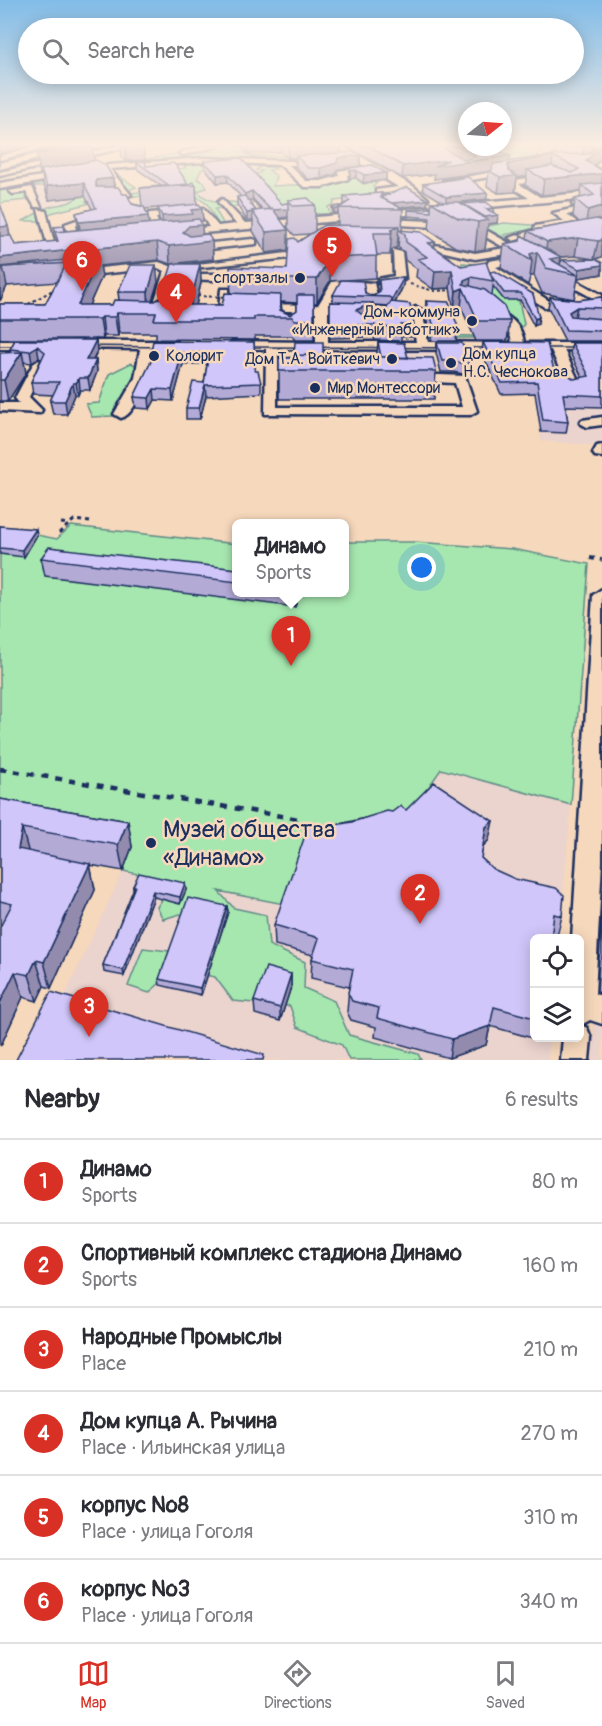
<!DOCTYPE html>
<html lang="en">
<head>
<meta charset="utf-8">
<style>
  body { margin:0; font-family:Pangolin,sans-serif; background:#f2f2f3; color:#2b2b33 }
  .controls { position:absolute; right:18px; bottom:18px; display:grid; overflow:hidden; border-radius:9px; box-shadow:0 3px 15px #0003 }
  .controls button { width:54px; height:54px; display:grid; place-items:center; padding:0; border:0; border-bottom:2px solid #e1e1e2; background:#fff; color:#2b2b33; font:30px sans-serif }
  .compass { position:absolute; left:458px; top:102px; width:54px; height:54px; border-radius:50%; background:#fff; box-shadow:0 3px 15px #0003; rotate:73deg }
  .you { position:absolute; left:422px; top:568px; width:21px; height:21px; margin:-15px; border:4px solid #fff; border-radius:50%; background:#1a73e8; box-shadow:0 0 0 9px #1a73e833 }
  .badge { display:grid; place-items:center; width:39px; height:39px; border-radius:50%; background:#d93025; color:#fff; font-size:20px; font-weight:700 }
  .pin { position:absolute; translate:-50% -50px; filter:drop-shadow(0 2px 3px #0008) }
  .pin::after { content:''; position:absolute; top:32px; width:21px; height:18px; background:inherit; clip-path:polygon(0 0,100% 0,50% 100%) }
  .popup { position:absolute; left:232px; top:519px; width:117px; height:78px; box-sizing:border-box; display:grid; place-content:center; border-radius:9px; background:#fff; filter:drop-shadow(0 2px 4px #0005); font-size:20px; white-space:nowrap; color:#7c7c81 }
  .popup b { font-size:22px; color:#2b2b33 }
  .popup::after { content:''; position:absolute; left:50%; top:100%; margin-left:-12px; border:12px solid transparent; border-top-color:#fff }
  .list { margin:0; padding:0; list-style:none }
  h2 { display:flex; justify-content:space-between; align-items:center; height:78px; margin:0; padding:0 24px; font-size:26px }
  h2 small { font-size:20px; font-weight:400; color:#7c7c81 }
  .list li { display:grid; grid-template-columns:39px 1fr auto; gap:18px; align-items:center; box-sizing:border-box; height:84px; padding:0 24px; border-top:2px solid #e1e1e2 }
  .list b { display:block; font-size:22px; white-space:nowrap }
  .list p { margin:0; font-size:20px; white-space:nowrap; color:#7c7c81 }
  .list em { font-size:20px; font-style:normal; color:#7c7c81 }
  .icon { flex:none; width:33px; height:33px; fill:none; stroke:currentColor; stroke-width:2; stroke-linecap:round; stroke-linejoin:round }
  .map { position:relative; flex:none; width:602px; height:1060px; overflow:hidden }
  .search { position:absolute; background:#fff; box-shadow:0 3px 15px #0003; left:18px; right:18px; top:18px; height:66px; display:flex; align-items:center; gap:15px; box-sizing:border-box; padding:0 21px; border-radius:33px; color:#7c7c81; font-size:22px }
  .sheet { height:582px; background:#fff }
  nav { display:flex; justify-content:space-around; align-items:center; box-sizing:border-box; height:84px; border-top:2px solid #e1e1e2; background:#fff; font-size:16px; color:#7c7c81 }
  nav a { display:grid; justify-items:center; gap:3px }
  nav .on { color:#d93025 }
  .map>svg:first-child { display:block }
  .built { fill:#ebd3ce }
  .green { fill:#a6e7af; stroke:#608b86; stroke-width:1.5 }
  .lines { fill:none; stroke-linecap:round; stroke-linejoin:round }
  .minor-casing { stroke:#1b2f5e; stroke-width:5 }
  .major-casing { stroke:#1b2f5e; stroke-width:5 }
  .path-far4 { stroke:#1b2f5e; stroke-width:1.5; stroke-dasharray:2 2; stroke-linecap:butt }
  .path-far3 { stroke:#1b2f5e; stroke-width:2; stroke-dasharray:3 3; stroke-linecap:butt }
  .path-far2 { stroke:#1b2f5e; stroke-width:3; stroke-dasharray:4 4; stroke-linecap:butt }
  .path-far1 { stroke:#1b2f5e; stroke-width:4; stroke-dasharray:5 5; stroke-linecap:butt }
  .path { stroke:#1b2f5e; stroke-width:4.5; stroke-dasharray:7 7; stroke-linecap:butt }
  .minor { fill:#f6d8bc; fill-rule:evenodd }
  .major { fill:#f6d8bc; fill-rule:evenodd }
  .tram { stroke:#1b2f5e; stroke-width:1.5 }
  .path-bridge { stroke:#1b2f5e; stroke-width:2; stroke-dasharray:3 3; stroke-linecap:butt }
  .wall { fill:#b3aad6; stroke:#1b2f5e; stroke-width:1.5; fill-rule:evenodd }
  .shaded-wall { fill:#928bae; stroke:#1b2f5e; stroke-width:1.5 }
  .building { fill:#d0c6f9; stroke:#1b2f5e; stroke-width:1.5 }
  .poi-dot { fill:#1b2f5e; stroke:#f6d8bc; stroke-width:2 }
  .labels { text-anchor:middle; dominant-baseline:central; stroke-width:5; stroke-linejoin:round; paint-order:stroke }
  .far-poi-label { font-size:16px; fill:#1b2f5e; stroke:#f6d8bc; text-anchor:end }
  .near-poi-label { font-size:24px; fill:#1b2f5e; stroke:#f6d8bc; text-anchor:start }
</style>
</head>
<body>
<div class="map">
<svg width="602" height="1060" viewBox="0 0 602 1060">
  <rect width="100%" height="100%" fill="#f6d8bc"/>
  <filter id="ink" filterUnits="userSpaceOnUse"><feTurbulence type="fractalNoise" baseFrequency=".0167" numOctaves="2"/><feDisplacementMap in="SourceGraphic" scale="12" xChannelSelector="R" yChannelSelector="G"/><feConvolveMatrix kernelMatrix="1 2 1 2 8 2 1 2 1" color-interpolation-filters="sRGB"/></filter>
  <g filter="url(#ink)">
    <path class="built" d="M242 163 263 164 271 188 270 195 201 202 187 187 191 165Z
      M74 184 79 195 76 199 62 205 45 208H35L25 188Z
      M431 350 438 370H413L354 363 351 351Z
      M523 350 602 352V446L541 441 538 394Z
      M441 769 571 805 559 938 534 939V1038H550L548 1060H35L123 871 288 905 424 794Z
      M602 857V1060H593L595 991Z"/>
    <path class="green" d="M218 146H252V149L243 153 251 156H284L281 162C255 165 227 160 201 170L197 179 204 182 207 188 197 191C217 210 230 197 245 205L215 209 224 225 219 226 207 204 188 191 86 201 87 204 51 213 41 221H23C30 217 37 213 44 209 55 203 70 207 79 195L74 184 23 187 27 200 0 203V185L109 169 136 187 131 189 130 193 161 190 179 169 186 168 183 162 114 165Z
      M467 146V147L547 146 536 158 513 170 460 149Z
      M260 167H273L276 169 269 170 276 176 273 186 332 183 355 174 371 178 358 180 363 184 378 182 373 187 376 190 394 191 392 195 334 201V204L328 207 330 214 280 213 281 218 276 220 262 210 280 208 239 177 260 173 262 171 256 170Z
      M558 222H568L504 235 511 240 508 241 483 227 504 223 532 225Z
      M462 263 479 264 475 275 525 295 519 301 524 324 520 330 524 338H423L421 327H432L434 335 473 336 476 333 455 286Z
      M131 363 142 368 133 378 129 395 120 410 113 416 92 417 86 404 99 403 109 374Z
      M71 526 237 544V592H345V542H415L512 549 589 564 571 805 441 769 424 794 432 802 289 905 218 891 234 908 266 915 269 945 305 962 304 988 334 1001 349 1035 418 1054 421 1060H349L342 1045 297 1027 290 1006 233 1001 215 977 175 969 149 993 128 986 143 948 178 952 200 930 180 914 163 919 157 907 172 885 182 883 123 871 132 847 0 824V554L24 556 37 535 57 539Z"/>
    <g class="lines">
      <defs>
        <path id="minor" d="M36 146H50L0 160V156Z
          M117 146H133L0 176V172Z
          M203 146H218L183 155 179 153Z
          M332 146H342L413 186 428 199 421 201 405 191 376 194V190L398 187 372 171 347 175 348 179 322 187H304L280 165 204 162 110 169 131 195 104 199V195L121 193 112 180 99 171 0 189V183L108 165 204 158 293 161 296 165H289L306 181H321L339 176 338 171 366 167Z
          M511 169 514 173 447 184 443 181Z
          M548 175 551 179 519 184 540 197 602 191V197L467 209 463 206 467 203 529 198 508 185V181Z
          M32 187 41 207H35L26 192 13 194 9 191Z
          M222 199 245 223 261 222 247 204 251 201 271 221 429 207 434 210 429 213 180 235 177 234V230L209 227 201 214 156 218 164 234 159 237 154 234 145 216 150 213 203 208 218 226 236 224 218 202Z
          M576 201 589 210 567 215 576 221V225L544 230 543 234 514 241 509 238 534 230 535 226 564 221 553 213 576 208 572 204Z
          M38 209 46 211 55 246 47 244Z
          M82 218 85 219V223L75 226 80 242 72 244 65 224Z
          M385 219 452 222 457 225 452 228 382 224V220Z
          M468 220 527 253 528 255 523 258 513 253 475 259 410 244 415 241 475 253 505 248 465 225V221Z
          M253 239 256 240V244L191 251 186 248 191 245Z
          M393 250 402 252 405 279 400 282 378 283V279L394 276Z
          M295 252 299 253V257L174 270 162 315 156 318 147 315 151 312 164 271 158 268 100 274 95 271 100 268 159 262 173 267Z
          M512 257 517 260 516 262 496 267 551 302 573 305V309L544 307 485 268 489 261Z
          M554 273H562L602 295V303L554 277Z
          M182 274H214L219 277 214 280 178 279 177 277Z
          M336 281 374 283 378 300 368 302 365 288 339 287 329 305 384 307 390 310 381 325C375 327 364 329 359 323L373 319 377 313 328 312V342H416L410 310 416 307 422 310 428 342 512 343C510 325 498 323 486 312L492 309C509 314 522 325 524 343H602V351L564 350 580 384 573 388 566 384 551 350 278 349V372L302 373 308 377 302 381 277 380V407H462L455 383 410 381 409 378 415 374 465 376 477 411 470 415 265 414 266 349H234L228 345 234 341 316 342V312L260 310 254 307 260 304 318 305 332 282Z
          M221 289H229V304L238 305V309H219Z
          M0 341H34L40 345 34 349H0Z
          M75 341H175L181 345 175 349H152C150 365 139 414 121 418L114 414 135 378 140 349 71 348V342Z
          M39 360 45 364 29 397 42 410 40 413 0 411V403H19L15 398 33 364Z
          M602 417V425L587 427 580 423 582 420Z
          M602 445V457L595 456 593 453 597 446Z
          M602 589V861L595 994 602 996V1024L590 1020 581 1025 587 1028 591 1038 589 1060H561L563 1038H580V939H572L593 595Z"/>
        <path id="major" d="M70 146H88L0 169V163Z"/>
      </defs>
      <use href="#minor" class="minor-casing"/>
      <use href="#major" class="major-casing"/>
      <path class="path-far4" d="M11 245 40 243"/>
      <path class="path-far3" d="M410 284 434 291 453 290
        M23 307 56 288"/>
      <path class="path-far2" d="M61 523 68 524
        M59 533 74 520 90 522"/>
      <path class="path-far1" d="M590 558 602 560
        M0 769 5 770"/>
      <path class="path" d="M0 769 299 819"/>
      <use href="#minor" class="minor"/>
      <use href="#major" class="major"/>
      <path class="tram" d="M0 346H27
        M81 346 168 347
        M237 347 498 348
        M531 348H602"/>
      <path class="path-bridge" d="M197 296 227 297"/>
    </g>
    <path class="wall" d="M77 146H92L94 161 113 178 114 187 123 194 132 204 142 206 140 188 161 186 137 169V162L188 184 196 185 197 205 203 221H200L202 235 212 241 213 259 170 264 159 260 100 266 102 276 89 305H112L119 300 118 292 158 282 152 301H155L162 297 200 264 201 282 196 305H222L231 293 230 279 287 269 298 242 310 234 294 235 288 228V217L279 218 288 250 266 253 253 231V221H247L237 205V197H241L228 182 217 183 205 168 204 161 282 204 288 203V200L315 205V230L338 225V213H334L332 211V207L342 206 344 205V196L382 193V197L428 200 427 205 400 208 403 209 402 230 435 248 461 266 490 272 533 294 538 324 534 326 520 300H504L493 286 492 296 510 321 507 341H476L461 307 454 310 450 288 433 289 416 277 417 269 405 260 404 252 398 247 399 237H398L397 247 391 250 390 255H376V278L330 281 317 303H314V340H295L292 336H255V340L156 339V333H119L118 336H104L103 339H0V304H45L57 282 7 286 0 301V204L8 226 10 236 15 245 57 242 54 227 65 231 79 230 76 213 92 209 85 196 49 200 43 183 42 174H40L37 154ZM253 199 263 210 256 211 249 201ZM158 208 159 220 161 223 149 224 148 216 145 209ZM281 302 297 303V310L290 315 282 310Z
      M121 146H143L145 160 126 161 122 158Z
      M241 146H341V153L360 155V166L338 169 336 174 321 179H308L296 167V158H288L281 152 248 154Z
      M346 146H467L510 156 509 162 554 155 555 146H595L588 154 602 158 594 166 602 170V257L595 259 602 263V274L578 278 574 299 542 293 534 275 530 277 528 285 501 268 504 244 527 238 528 231 579 222 573 216 575 199 580 198 581 191 542 195 525 185 527 176 517 178 515 192 498 193 487 186 489 171 434 179 435 174 402 178ZM575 256 594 259 562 260 560 264 561 257Z
      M372 165 386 173V180L363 183 356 178H350V168Z
      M423 184 487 199 460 202 463 204 494 208 493 213 497 223 488 224 485 249 475 251 455 247 429 230 430 218 408 216V210L431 208V202H443L423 190Z
      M404 277 403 286 395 303 414 325 413 337H401V341L375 340 374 337 330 338V302H333V295L365 293 373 296 379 293V280ZM373 305 388 306 382 315 371 316 373 315Z
      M550 297 578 300 602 297V341H565L548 307Z
      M426 301 458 327 456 341H432L425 314Z
      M15 340 97 351 94 360H96L97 372 90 390H80L78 395H75L67 414H53L50 401 53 395 33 394 31 382 41 359 39 358 32 363 24 362 26 373 8 401H0V353H11L10 349Z
      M254 342 255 371 261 383V393L206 396 200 419H186V408L204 383 207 364H183L173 401 155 400 150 409 136 408 134 397 152 360 151 351Z
      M378 342 436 371 434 399H279V358L323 356 378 357 377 353Z
      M483 342 555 374 574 379 582 377 570 353 572 343H602V407L565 406 568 422 566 433 541 432 535 393 501 394 482 353Z
      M437 343 469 365 468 375 453 372H441L436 353Z
      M0 526 37 535 24 557 0 554Z
      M41 558 237 569V592H299V595L295 607 45 576Z
      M0 799 128 821 132 847 123 871 90 865 95 890 51 988 44 986 37 1001 23 997 1 1045H0V927L1 926 0 925Z
      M406 810 489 840 483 846 481 858 493 869 562 916 557 936 552 934 534 939V1038H539V1040L490 1026 486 1045 449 1058 375 1037 376 1027 351 1020 347 1012 349 987 311 978 312 959 313 955 275 945 274 925 335 825 392 812Z
      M185 883 186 890 180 904 154 897 124 976 104 972 103 965 133 890V886Z
      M227 906 228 912 201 995 160 985 159 979Z
      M602 911V993L597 992Z
      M291 974V987L280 1021 255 1014 254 1001Z"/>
    <path class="shaded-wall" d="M0 146H28L0 153Z
      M89 146H92L95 165 41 170 42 174H40L37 154Z
      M125 146H143L145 160 126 161Z
      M248 146H281V152L248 154Z
      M288 146H341V154L296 156V158H288Z
      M584 146H595L582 161Z
      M602 146V158L584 175 602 174V189L582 185 581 191 542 195 544 179 583 175 586 161Z
      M360 155V166L338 169 336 174 321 179V168L338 158Z
      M510 156 509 164 553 156 551 172 527 170V176L517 178 515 192 498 193 500 177 492 171 434 179 435 174 402 178 403 166 449 160 448 164Z
      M356 170V178H350V171Z
      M386 173V180L363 183 364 175Z
      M227 174 228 182 217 183V175Z
      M113 178 114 191 96 187V180Z
      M84 183 85 196 49 200 47 186Z
      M252 191 253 199 246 202 245 194Z
      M382 193 381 204 428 200 427 205 375 209V204H380V197Z
      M487 193V199L446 204V197Z
      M602 206V222L585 227 588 210Z
      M494 208 493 215 486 209Z
      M202 209 203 221 194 222 202 225 203 242 212 241 213 259 170 264 169 246 163 229 162 216 191 210Z
      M288 209V217L272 219V210Z
      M334 209H339L338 213H334Z
      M247 213H252L253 221H247Z
      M498 215 497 223 488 224 485 249 475 251 478 222 485 217Z
      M148 216 150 230 81 237 79 222Z
      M8 226 11 243 0 244V227Z
      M399 226 397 247 391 250 390 255 392 229Z
      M288 230V250L266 253V232Z
      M578 238 575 256 561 257 559 271 544 260 547 242Z
      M602 240V257L594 259 598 241Z
      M157 242 159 260 100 266 102 276 83 319 78 305 92 251 98 248Z
      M435 242 434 260 428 243Z
      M71 250 74 268 67 263 3 267 7 286 0 301V258Z
      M537 252 534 275 530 277 532 261 530 254Z
      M330 258V281L317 303V279Z
      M200 264 201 282 193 320 190 305Z
      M156 265 158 282 149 310 148 292Z
      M602 265V274L578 278 579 269Z
      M452 270 450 288 433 289 435 271Z
      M404 277 403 286 392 309V299Z
      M471 277 469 296 463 289 464 280Z
      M463 288 461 307 454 310 456 291Z
      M373 303V315L356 322V310Z
      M577 307 575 317 567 323 569 312Z
      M117 313 119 333 118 336 115 317Z
      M102 317 104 336 103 339 100 319Z
      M539 317 538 324 534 326 535 319Z
      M96 340 97 351 88 372 86 360Z
      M37 346 39 358 32 363 30 351Z
      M22 352 26 373 8 401 4 380Z
      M182 353 183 364 173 401 172 390Z
      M96 360 97 372 90 390 88 378Z
      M79 378 80 390 78 395 76 383Z
      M73 383 75 395 67 414 65 401Z
      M205 385 206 396 200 419 199 408Z
      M154 389 155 400 150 409 149 398Z
      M36 529 37 535 24 557 22 550Z
      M295 592H299L295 607Z
      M128 821 132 847 123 871 118 845Z
      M493 821 489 840 483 846 486 827Z
      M22 828 29 854 18 849Z
      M90 864 95 890 51 988 44 962Z
      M185 883 186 890 180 904V897Z
      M153 891 154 897 124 976 123 970Z
      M227 906 228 912 201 995 200 988Z
      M36 960 44 986 37 1001 29 975Z
      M15 972 23 997 1 1045 0 1042V1003Z
      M291 974V987L280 1021V1008Z
      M490 1026 486 1045 449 1058 452 1039Z"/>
    <path class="building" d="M77 146H89L37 154Z
      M368 146H440L465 160 475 157 474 155 459 146 488 147 510 156 435 166 449 160 403 166Z
      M598 146H602L586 161 602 170V174L544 179 527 170 552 166 572 173 579 169 553 156 508 164 509 171 517 176 500 177 489 171 492 170 493 164 554 155 591 154Z
      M355 152 360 155 338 158 337 163 321 168H308L296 156Z
      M241 158 282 204 288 203V209L271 210 252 191 245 194 227 174 217 175 204 161Z
      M97 160 106 166 113 178 96 180V187H118L123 194H127L132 204 144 207 148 216 79 222 76 213 96 208 84 183 47 186 41 170Z
      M145 161 146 166 174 163 188 184 170 186 137 162Z
      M372 165 386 173 364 175 356 170 350 171V168Z
      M468 177 487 193 446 197 423 184Z
      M193 182 196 185 140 188 189 184Z
      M602 183V206L588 210 575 199 594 195 582 185Z
      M407 187 428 200 391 203 381 198 382 197Z
      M382 193 380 197 403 209 339 208 350 201 344 196Z
      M245 196 256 211H252L253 212 247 213 237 197Z
      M308 198 315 205 294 206 288 200Z
      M431 202H459L488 220 478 222 458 218Z
      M486 202 494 208 486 209 498 215 485 217 463 204Z
      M0 204 8 226 0 227Z
      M199 204 202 209 191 210 193 214 162 216 158 208Z
      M342 206 339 209H334L332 207Z
      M431 208V212L408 210Z
      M273 209 288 230 266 232 252 211Z
      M199 219 202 225 189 226 183 232 190 236 208 234 212 241 169 246 157 242 98 248 92 251V255L99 258 78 305H112L114 300 155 301 162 297 172 264H200L190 305H222L225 293 281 295 280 310 290 315 297 310V295H314V320H295L292 317H254V320H154L156 313H117L115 317H102L100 319H0V304H45L67 263 3 267 0 274V267L76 259 79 255 71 250 0 258V236H11L15 245 58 241 55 232Z
      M596 219 602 221V240L598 241 578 238 547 242 528 231Z
      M324 225 399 226 392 229 391 233H374L377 256 330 258 317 279H230V267L287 269 289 239 295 238 298 242Z
      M64 226 65 231 56 232 54 227Z
      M399 230 421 232 435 242 428 243 461 266 486 262 493 281 471 277 464 280 463 284 485 290 504 306 510 321H478L463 288 456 291 452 270 435 271 418 259 427 257 406 242 405 234Z
      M521 235 561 257 550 259 578 275 546 268 537 252 530 254 532 261 504 244 520 241Z
      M595 259 602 263V265L579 269 562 260Z
      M130 265H156L148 292H118Z
      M495 271 533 294 539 317 535 319 521 293H504L492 277 490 272Z
      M404 277 392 299 389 297 333 295 341 280 363 281 365 293 373 296 380 292 379 280Z
      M550 297 578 300 602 297V308L577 307 569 312 571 316 602 319V331L566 330Z
      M426 301 449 302 458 327H434Z
      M330 302 373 303 356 310 365 317 382 315 391 302 410 304 414 325H401L402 328 375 327V325H330Z
      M15 340H96L86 360H96L88 378H79L76 383H73L65 401H50L59 382H31L45 352 37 346 30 351 10 349Z
      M153 341 254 342 255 371H258L261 383 205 385 199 408H186L193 382 204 383 209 353H182L172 390 154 389 149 398 134 397 156 351H151Z
      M295 342H323V356L294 355Z
      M378 342 404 343 408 358 381 357Z
      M483 342 547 343 555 374H567L574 379 589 376 572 343H602V396L563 394 568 422 543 420 537 382 502 383Z
      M437 343H462L469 365 454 361H442Z
      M22 352 4 380H0V353Z
      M294 355 433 358 436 371H279V358H294Z
      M0 526 36 529 22 550 0 548Z
      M49 547 237 569V582L41 558Z
      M434 782 493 821 486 827 481 858 493 869 515 879 556 888 564 895 562 916 554 914 551 939H534V1018L494 1007 490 1026 452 1039 377 1018 379 1008 352 1001 348 993 353 969 312 959 319 938 274 925 309 824 335 825 352 822 387 811 392 812 400 806 406 810Z
      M0 799 128 821 118 845 22 828 18 849 90 864 44 962 36 960 29 975 15 972 0 1003V927L12 904 0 901Z
      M139 873 185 883 180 897 153 891 123 970 103 965 135 886H133Z
      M188 898 227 906 200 988 159 979Z
      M266 967 291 974 280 1008 254 1001Z
      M51 992 264 1055 263 1060H16Z"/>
  </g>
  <linearGradient id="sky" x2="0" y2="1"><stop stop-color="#81bce8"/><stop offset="0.49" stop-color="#fbede1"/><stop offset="1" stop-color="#fbede1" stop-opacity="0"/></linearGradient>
  <rect width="602" height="295" fill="url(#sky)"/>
  <g class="poi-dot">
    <circle cx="300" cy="278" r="6"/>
    <circle cx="472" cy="321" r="6"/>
    <circle cx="154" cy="356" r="6"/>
    <circle cx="392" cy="359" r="6"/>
    <circle cx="451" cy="363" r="6"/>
    <circle cx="315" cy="388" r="6"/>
    <circle cx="151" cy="843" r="6"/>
  </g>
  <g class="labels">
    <g class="far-poi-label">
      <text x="288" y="278">спортзалы</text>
      <text x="460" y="312">Дом-коммуна<tspan x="460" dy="18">«Инженерный работник»</tspan></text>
      <text x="463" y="354" text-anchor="start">Дом купца<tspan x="463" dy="18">Н.С. Чеснокова</tspan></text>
      <text x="166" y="356" text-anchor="start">Колорит</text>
      <text x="380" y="359">Дом Т.А. Войткевич</text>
      <text x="327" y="388" text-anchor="start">Мир Монтессори</text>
    </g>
    <g class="near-poi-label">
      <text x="163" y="829">Музей общества<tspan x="163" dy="28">«Динамо»</tspan></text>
    </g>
  </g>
</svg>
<div class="controls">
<button><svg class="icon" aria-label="locate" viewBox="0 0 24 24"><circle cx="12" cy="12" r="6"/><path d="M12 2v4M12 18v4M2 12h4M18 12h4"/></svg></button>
<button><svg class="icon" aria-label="layers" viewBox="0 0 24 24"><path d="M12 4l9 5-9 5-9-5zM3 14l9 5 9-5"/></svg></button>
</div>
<svg class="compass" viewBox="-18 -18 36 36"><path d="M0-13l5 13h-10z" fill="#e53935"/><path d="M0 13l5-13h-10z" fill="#7c7c81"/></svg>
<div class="you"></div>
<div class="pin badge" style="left:291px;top:666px">1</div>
<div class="popup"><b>Динамо</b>Sports</div>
<div class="pin badge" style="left:420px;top:924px">2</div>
<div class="pin badge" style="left:89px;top:1037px">3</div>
<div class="pin badge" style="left:176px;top:323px">4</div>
<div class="pin badge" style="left:332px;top:277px">5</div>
<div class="pin badge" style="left:82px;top:291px">6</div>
<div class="search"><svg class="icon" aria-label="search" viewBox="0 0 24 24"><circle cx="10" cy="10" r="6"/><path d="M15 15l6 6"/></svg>Search here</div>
</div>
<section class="sheet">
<h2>Nearby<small>6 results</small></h2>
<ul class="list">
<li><span class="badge">1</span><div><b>Динамо</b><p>Sports</p></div><em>80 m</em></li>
<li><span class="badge">2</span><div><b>Спортивный комплекс стадиона Динамо</b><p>Sports</p></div><em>160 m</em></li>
<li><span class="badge">3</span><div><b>Народные Промыслы</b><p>Place</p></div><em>210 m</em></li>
<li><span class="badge">4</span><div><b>Дом купца А. Рычина</b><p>Place · Ильинская улица</p></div><em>270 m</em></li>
<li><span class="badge">5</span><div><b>корпус №8</b><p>Place · улица Гоголя</p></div><em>310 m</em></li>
<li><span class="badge">6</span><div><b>корпус №3</b><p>Place · улица Гоголя</p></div><em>340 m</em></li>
</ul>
</section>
<nav>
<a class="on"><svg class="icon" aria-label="map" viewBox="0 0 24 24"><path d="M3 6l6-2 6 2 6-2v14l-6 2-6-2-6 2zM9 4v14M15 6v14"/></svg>Map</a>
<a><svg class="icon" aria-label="directions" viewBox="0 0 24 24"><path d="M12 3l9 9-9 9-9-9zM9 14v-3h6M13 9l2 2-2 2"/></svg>Directions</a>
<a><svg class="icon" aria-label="saved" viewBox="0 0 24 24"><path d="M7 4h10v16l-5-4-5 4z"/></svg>Saved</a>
</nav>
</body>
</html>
